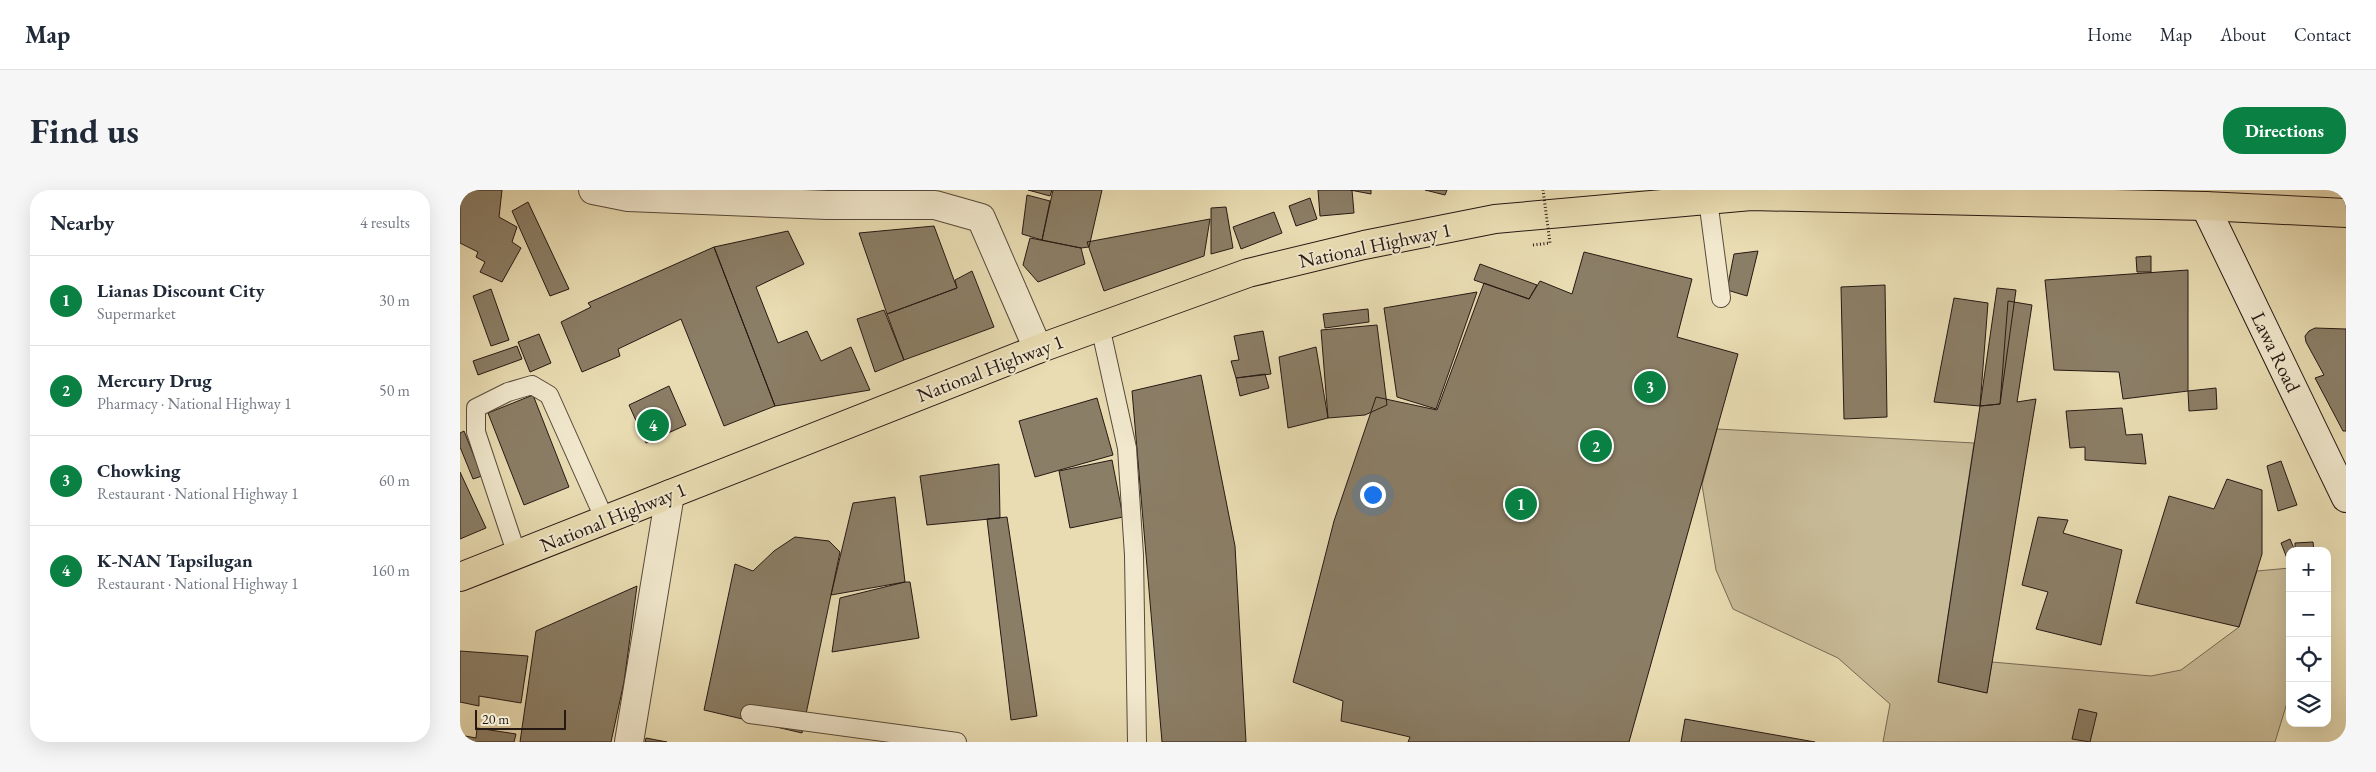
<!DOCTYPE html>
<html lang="en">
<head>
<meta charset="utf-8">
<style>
  body { margin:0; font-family:"EB Garamond",serif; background:#f6f6f7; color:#1f2937 }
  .controls { position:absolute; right:15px; bottom:15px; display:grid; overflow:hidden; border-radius:10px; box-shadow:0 5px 20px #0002 }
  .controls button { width:45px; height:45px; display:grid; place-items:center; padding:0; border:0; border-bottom:1px solid #e0e1e3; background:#fff; color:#1f2937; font:25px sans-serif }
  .scale { position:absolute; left:15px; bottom:12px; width:91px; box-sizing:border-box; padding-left:5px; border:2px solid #261914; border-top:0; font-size:14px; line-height:18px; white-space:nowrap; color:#261914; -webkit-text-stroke:4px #f1e8cd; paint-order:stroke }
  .you { position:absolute; left:912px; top:304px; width:18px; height:18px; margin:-12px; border:4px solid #fff; border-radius:50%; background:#1a73e8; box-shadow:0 0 0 8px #1a73e833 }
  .badge { display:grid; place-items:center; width:32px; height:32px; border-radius:50%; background:#0b8043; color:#fff; font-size:16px; font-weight:700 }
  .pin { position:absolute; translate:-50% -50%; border:2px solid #fff; box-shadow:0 1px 5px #0006 }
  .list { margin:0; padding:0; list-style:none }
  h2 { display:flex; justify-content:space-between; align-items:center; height:65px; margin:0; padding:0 20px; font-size:21px }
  h2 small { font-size:16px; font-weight:400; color:#747a83 }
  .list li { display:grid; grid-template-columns:32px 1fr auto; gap:15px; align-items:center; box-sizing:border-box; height:90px; padding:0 20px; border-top:1px solid #e0e1e3 }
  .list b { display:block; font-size:19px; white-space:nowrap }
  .list p { margin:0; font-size:16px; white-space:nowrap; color:#747a83 }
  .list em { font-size:16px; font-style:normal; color:#747a83 }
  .icon { flex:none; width:28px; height:28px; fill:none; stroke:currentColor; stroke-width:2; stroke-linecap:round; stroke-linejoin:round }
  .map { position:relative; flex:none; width:1886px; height:552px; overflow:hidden; border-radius:20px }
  header { display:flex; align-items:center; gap:30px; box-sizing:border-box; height:70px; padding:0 25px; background:#fff; border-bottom:1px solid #e0e1e3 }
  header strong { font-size:24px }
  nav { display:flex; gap:28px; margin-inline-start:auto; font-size:18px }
  .intro { display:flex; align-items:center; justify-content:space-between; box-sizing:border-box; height:120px; padding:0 30px }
  h1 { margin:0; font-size:35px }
  .button { padding:12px 22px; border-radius:20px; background:#0b8043; color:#fff; font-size:18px; font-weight:700 }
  main { display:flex; gap:30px; padding:0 30px }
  aside { flex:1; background:#fff; border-radius:20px; box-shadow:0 5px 20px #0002 }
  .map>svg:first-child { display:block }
  .grass { fill:#c8bb97; stroke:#776a56 }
  .building { fill:#8b7e66; stroke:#261914 }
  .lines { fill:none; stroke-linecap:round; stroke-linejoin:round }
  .service-casing { stroke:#574a3c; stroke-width:20 }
  .minor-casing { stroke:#574a3c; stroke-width:30 }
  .secondary-casing { stroke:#261914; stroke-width:30 }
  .trunk-casing { stroke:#261914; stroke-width:30 }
  .service { stroke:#f1e8cd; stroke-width:18 }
  .minor { stroke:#f1e8cd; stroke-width:28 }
  .secondary { stroke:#f1e8cd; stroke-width:28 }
  .trunk { stroke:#e9dcb2; stroke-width:28 }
  .path-bridge { stroke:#261914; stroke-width:3; stroke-dasharray:1 2.5; stroke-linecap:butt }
  .labels { text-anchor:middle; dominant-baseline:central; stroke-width:4; stroke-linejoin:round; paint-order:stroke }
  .street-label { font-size:20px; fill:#261914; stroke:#f1e8cd }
</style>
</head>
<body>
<header>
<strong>Map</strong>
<nav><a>Home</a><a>Map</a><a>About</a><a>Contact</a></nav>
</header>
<div class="intro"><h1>Find us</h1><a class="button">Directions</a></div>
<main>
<aside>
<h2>Nearby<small>4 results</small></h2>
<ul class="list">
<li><span class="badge">1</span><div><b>Lianas Discount City</b><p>Supermarket</p></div><em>30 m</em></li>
<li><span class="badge">2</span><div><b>Mercury Drug</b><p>Pharmacy · National Highway 1</p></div><em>50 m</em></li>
<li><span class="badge">3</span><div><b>Chowking</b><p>Restaurant · National Highway 1</p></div><em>60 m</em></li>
<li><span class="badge">4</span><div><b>K-NAN Tapsilugan</b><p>Restaurant · National Highway 1</p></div><em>160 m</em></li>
</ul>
</aside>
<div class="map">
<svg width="1886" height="552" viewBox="0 0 1886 552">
  <rect width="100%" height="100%" fill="#e9dcb2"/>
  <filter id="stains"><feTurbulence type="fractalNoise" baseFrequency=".004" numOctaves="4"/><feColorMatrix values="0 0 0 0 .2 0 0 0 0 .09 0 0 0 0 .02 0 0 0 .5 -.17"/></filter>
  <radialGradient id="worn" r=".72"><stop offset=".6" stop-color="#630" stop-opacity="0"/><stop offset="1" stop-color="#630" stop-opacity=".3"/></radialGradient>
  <path class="grass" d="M1257 239 1514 253 1478 492 1527 503 1532 472 1691 486 1721 480 1779 437 1797 381 1830 378V503L1815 552H1423L1430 514 1378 468 1273 419 1256 380 1242 295Z"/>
  <path class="building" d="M6 0H42L39 27 57 37 52 52 61 58 42 92 20 82 25 72 16 67 18 62 0 53V6Z
    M568 0H592L590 6Z
    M593 0H642L629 57 621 58 582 50Z
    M858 0H892L894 23 860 26Z
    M890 0H911V4Z
    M965 0H987L985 5Z
    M567 5 590 11 582 50 562 44Z
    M850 8 857 29 836 36 829 16Z
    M68 12 109 99 90 106 52 21Z
    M766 17 773 58 751 64V18Z
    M814 22 822 43 781 59 773 37Z
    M750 29 744 66 644 101 627 52Z
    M474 36 497 98 427 124 399 43Z
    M328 41 344 74 296 97 318 153 347 141 361 171 391 157 410 200 315 216 254 57Z
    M570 48 621 58 625 74 578 92 563 75Z
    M254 57 315 216 264 236 221 129 158 159 160 166 122 182 101 132 131 117 128 113Z
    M1298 61 1287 106 1267 100 1274 64Z
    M1124 62 1232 89 1217 147 1278 164 1169 552H948L950 547 881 531 883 511 833 492 874 331 916 207 977 220 1024 93 1069 109 1080 91 1112 104Z
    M1691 66V82H1677L1676 67Z
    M1020 74 1077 95 1069 109 1014 90Z
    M1728 80V201L1663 209 1659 182 1594 180 1585 90Z
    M512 81 534 137 444 170 427 124 497 98 495 90Z
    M1425 95 1427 227 1384 229 1381 97Z
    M1537 98 1556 100 1540 214 1520 216Z
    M31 99 49 150 31 156 13 106Z
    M1017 102 976 219 937 207 924 118Z
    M1494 108 1528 113 1520 216 1474 212Z
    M1548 111 1572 115 1557 212 1576 209 1527 503 1478 492 1520 216 1540 214Z
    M908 119 909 132 865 138 863 124Z
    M424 120 444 170 415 182 397 129Z
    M917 135 927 215 905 225 868 228 861 140Z
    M1855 138 1886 139V241H1883L1855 188 1864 185 1846 152 1845 146 1849 141Z
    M803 141 811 184 776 188 771 171 779 170 774 146Z
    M79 144 91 173 70 182 58 152Z
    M57 156 62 169 18 185 13 171Z
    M856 157 868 228 828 238 819 167Z
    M805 184 809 198 780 206 776 188Z
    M741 185 775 356 786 552H702L672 201Z
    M209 196 226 235 186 253 169 215Z
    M1756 198 1757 219 1729 221 1728 201Z
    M73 205 109 297 64 315 28 223Z
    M637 208 653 265 575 287 559 231Z
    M1662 218 1666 245 1682 244 1686 274 1625 270V257L1610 258 1606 221Z
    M4 241 22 286 13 289 0 257V243Z
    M652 270 663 327 610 338 599 281Z
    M1821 271 1837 315 1818 321 1807 276Z
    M539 274 540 328 467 335 460 286Z
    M0 282 26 338 0 349Z
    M1767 289 1802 300V364L1779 437 1676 413 1709 306 1754 319Z
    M435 307 445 392 371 405 393 313Z
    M547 327 577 526 551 530 527 329Z
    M1578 327 1608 330 1603 343 1662 360 1641 455 1576 439 1588 402 1562 395Z
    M335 347 369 351 380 362 342 543 244 520 275 374 293 381 314 361Z
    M1830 349 1835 361H1830V376L1821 353Z
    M1853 352 1854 361H1835V353Z
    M445 392H450L459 448 372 462 380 408Z
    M177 396 164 492 151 552H60L76 441Z
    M0 461 68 466 61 513 19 506V516L0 512Z
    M1619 519 1637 523 1630 552 1612 549Z
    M1225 529 1355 552H1221Z
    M17 538 56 544 54 552H0V545L16 548Z
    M186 548 207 552H185Z"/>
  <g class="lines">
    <defs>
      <path id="service" d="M1248 10 1261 108
        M640 136 667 258 674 365 677 552
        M57 365 16 242V218L48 202 72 195 89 205 145 330
        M290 524 497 552"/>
      <path id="minor" d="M133 0 168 7 367 15H475L521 28 578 159
        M169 552 210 304"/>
      <path id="secondary" d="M1745 16 1886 308"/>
      <path id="trunk" d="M0 387 578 159 788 83 904 55 1035 29 1291 6 1745 16 1886 23"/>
    </defs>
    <use href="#service" class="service-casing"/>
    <use href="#minor" class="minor-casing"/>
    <use href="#secondary" class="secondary-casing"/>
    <use href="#trunk" class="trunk-casing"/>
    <use href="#service" class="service"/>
    <use href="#minor" class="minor"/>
    <use href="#secondary" class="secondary"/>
    <use href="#trunk" class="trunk"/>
    <path class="path-bridge" d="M1073 55 1090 53 1083 0"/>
  </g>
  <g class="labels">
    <g class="street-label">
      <text transform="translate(915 55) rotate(-12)">National Highway 1</text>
      <text transform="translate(1816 162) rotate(64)">Lawa Road</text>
      <text transform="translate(530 178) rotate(-21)">National Highway 1</text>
      <text transform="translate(153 327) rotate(-22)">National Highway 1</text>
    </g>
  </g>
  <rect width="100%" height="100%" filter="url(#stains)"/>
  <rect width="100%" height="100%" fill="url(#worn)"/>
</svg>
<div class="controls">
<button>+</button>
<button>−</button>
<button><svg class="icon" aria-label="locate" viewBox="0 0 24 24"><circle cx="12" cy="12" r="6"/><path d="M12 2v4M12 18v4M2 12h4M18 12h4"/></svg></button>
<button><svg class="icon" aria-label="layers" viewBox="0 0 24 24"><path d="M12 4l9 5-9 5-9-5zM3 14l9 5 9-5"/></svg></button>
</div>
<div class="scale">20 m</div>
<div class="you"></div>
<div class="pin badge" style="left:1061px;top:314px">1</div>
<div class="pin badge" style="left:1136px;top:256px">2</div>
<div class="pin badge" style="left:1190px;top:197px">3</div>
<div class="pin badge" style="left:193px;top:235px">4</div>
</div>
</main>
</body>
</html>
